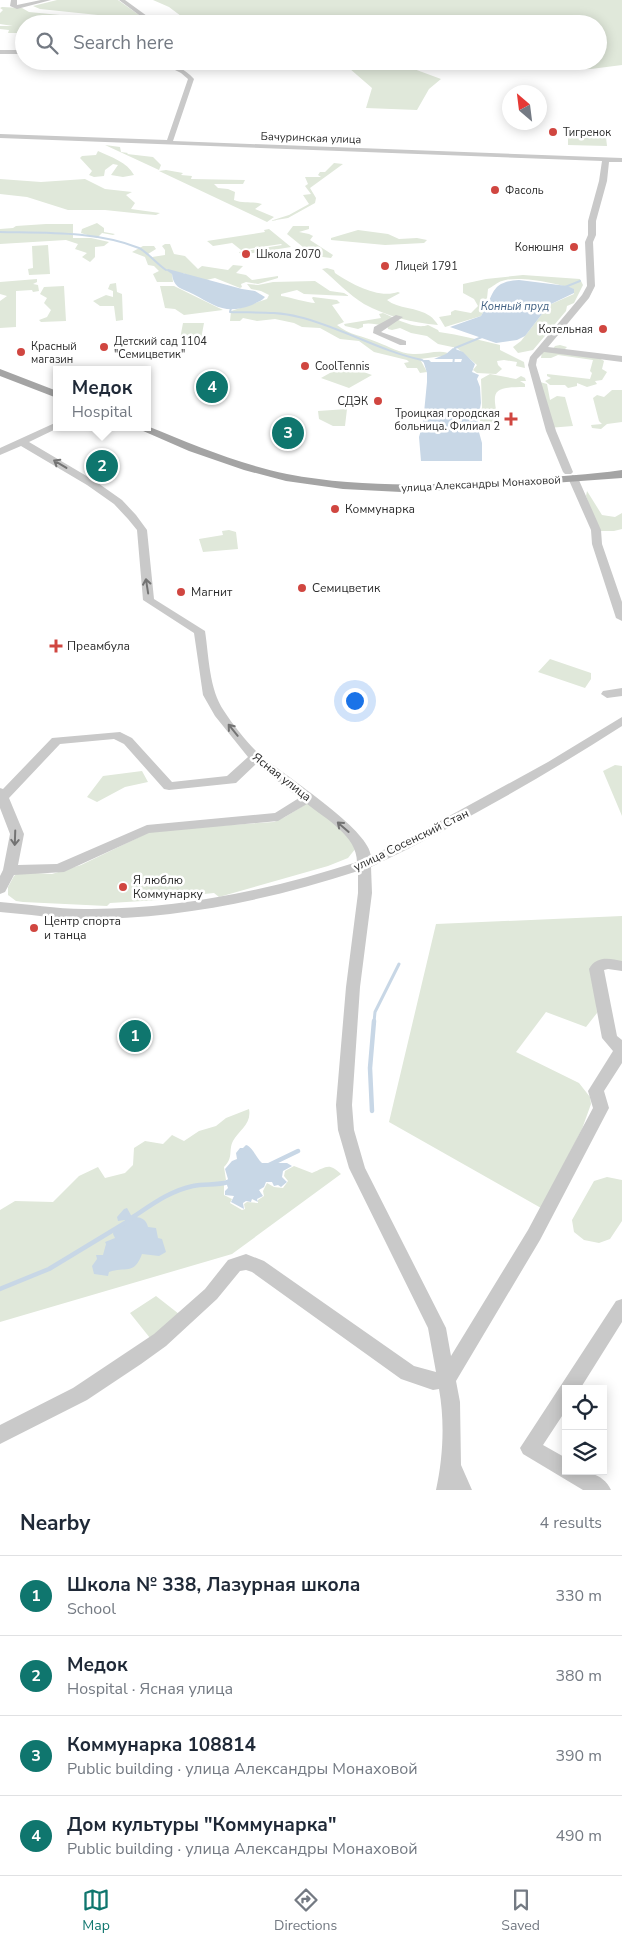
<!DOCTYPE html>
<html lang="en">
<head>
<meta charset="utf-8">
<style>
  body { margin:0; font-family:"Nunito Sans",sans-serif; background:#f2f2f3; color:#1f2937 }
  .controls { position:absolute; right:15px; bottom:15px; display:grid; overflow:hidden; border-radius:0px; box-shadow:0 2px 12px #0003 }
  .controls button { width:45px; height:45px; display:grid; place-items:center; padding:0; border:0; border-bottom:1px solid #e0e1e3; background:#fff; color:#1f2937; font:25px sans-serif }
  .compass { position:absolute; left:502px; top:85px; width:45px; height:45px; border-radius:50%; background:#fff; box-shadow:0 2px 12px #0003; rotate:332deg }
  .you { position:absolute; left:354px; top:700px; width:18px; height:18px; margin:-12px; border:4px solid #fff; border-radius:50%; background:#1a73e8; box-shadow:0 0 0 8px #1a73e833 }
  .badge { display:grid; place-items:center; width:32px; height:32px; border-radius:50%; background:#0f766e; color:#fff; font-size:16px; font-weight:700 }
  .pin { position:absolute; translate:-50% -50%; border:2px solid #fff; box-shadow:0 1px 5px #0006 }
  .popup { position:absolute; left:53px; top:366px; width:98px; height:65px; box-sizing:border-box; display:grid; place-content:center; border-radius:0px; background:#fff; filter:drop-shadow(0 1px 4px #0005); font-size:16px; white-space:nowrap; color:#747a83 }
  .popup b { font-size:19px; color:#1f2937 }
  .popup::after { content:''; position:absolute; left:50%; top:100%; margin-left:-10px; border:10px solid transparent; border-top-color:#fff }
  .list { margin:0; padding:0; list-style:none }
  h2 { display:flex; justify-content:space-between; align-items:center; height:65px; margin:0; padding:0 20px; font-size:21px }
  h2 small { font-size:16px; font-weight:400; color:#747a83 }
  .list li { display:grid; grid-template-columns:32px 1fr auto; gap:15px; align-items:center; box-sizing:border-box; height:80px; padding:0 20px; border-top:1px solid #e0e1e3 }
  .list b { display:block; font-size:19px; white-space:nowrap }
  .list p { margin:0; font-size:16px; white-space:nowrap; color:#747a83 }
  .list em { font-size:16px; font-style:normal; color:#747a83 }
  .icon { flex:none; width:28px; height:28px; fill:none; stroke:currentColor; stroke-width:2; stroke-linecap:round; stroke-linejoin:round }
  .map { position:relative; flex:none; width:622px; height:1490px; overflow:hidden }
  .search { position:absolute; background:#fff; box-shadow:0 2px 12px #0003; left:15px; right:15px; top:15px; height:55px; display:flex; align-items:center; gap:12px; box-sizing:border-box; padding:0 18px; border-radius:28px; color:#747a83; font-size:19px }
  .sheet { height:385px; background:#fff }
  nav { display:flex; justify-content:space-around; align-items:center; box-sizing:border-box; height:70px; border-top:1px solid #e0e1e3; background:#fff; font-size:14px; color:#747a83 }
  nav a { display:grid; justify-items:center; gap:2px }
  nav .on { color:#0f766e }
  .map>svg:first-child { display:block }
  .green { fill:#e0e8da }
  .water { fill:#c8d7e6 }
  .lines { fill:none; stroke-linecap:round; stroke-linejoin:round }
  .stream-far2 { stroke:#c8d7e6; stroke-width:2 }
  .stream-far1 { stroke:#c8d7e6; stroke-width:3 }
  .stream { stroke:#c8d7e6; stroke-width:4.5 }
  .minor { fill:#c9c9c9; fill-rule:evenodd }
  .major { fill:#a4a4a4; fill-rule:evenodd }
  .oneway { stroke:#737373 }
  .poi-dot { fill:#d04640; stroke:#fff; stroke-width:2 }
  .labels { text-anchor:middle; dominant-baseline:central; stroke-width:5; stroke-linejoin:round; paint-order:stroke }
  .far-poi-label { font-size:11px; fill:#2c2c2c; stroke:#fff; text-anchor:start }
  .far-street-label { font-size:11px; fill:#2c2c2c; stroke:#fff }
  .far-water-label { font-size:11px; font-style:italic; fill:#446384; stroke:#fff }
  .poi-label { font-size:12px; fill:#2c2c2c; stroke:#fff; text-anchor:start }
  .street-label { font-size:12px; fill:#2c2c2c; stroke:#fff }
</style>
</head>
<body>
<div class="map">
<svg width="622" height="1490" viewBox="0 0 622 1490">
  <rect width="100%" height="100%" fill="#fff"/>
  <path class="green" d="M57 0H118L146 20 40 9 33 6Z
    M153 0H622V65L591 69 519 66 515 61H598V24H196L181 16 169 7Z
    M2 7 22 8 29 12 132 22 24 24 21 33H8L9 30 0 29V26H13L0 24V13L3 10 0 8Z
    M288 61H399L395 62 441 79 429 89 417 110 366 108 372 88 342 62Z
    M578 136 606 137 607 146 568 145V138H577Z
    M105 145 120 147 121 152 128 153 127 154 153 157 161 165 159 170Z
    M98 151C111 157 127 162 134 175L123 177 111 175 118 165 113 164 105 170 104 176 94 177 89 175 92 171 80 158 82 156 96 155Z
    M334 163 343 164 310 188 316 198 315 203 288 218 270 221 289 215 309 204 303 195 311 194 305 186 308 184 305 177H321L318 175 320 172H325Z
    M166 170 183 173 181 175 192 176 191 179 245 180 243 184H214L218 188 228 189 235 192 234 200C244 204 252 201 262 204L255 209 274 217 267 222 159 171Z
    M0 179 41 182 85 179 105 189 132 192 126 195 135 203 131 209 160 213 156 215 143 214 105 210H68L27 197 0 194Z
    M97 223 104 228V232L115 234 113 235 102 233 97 238 81 233 82 229Z
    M46 224H73V238H91L109 242 104 246 95 247V257L90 262 82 257 87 253 75 249 78 244 66 240 0 244V229L13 228 16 226Z
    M293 226H309V229L299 232 309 234 313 236 310 240 333 255 331 258 314 256 287 234Z
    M269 229 291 247 241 255 239 252 282 245 281 244 241 250 231 242 232 243 213 246 207 241 265 232 264 230Z
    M358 230 388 234 399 239 417 238 427 240 424 243 385 245 331 240V238Z
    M165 244H170L174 254 185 256 198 269 202 266 228 270 233 265 243 266 236 273 246 275 252 280 278 276V278L258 284 246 282 241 284 242 287 240 288 215 278 202 281 183 273 172 274 173 282H157L153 274 159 271 154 266 148 265 145 257 132 252 143 246H154L156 249 148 254 152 257 165 255V250L162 246Z
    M48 245 50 274 29 275 28 269 33 268 32 246Z
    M327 268 334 270 335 273C351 284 379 299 398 292L400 293 387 300C398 309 417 307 430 316 433 318 436 322 438 325 413 323 386 316 364 304 349 295 335 280 322 269Z
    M523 275 580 279 583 285 574 303 567 306 566 311 533 350 518 353 513 347 521 341 549 305 574 294 573 289C558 283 518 275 502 281 497 282 493 287 488 289L486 308 481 316 445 327 439 317 451 315V312L455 310 471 313 478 306 474 299 463 293V284L486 279Z
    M37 279V282L33 284 38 285 39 291 33 292 32 290 16 291V327L0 328V301L7 296 0 294V282Z
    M315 281 330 291 344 293 349 296 304 294 297 290 281 294V296C290 297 308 303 315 303L312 298 313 297 337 300 340 303 332 305 344 322 337 325C349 335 363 336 377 342 390 347 399 353 413 354 425 355 443 348 451 355L420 359 427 372 420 373 417 368H407L404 363 409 362 407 360 374 352 359 341 340 339 320 328 302 327 294 323 275 319 257 321 243 318 240 321H230L231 311 267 299 269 295 261 291 251 289 247 284 258 285 273 282Z
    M116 283 117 292 122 294 123 320 116 321 114 306H100L93 301 106 295 113 297V291L108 289 110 284Z
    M64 286 66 321 41 322 39 320 47 317 51 310 44 303 47 298 40 294 44 287Z
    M160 286H174L223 310 184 315 175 309 165 308Z
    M383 313C395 318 415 330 428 325L438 330 439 332C460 335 479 340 500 345V350L524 362 525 368 516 366 517 362 504 360 497 361 498 365 502 369 496 374 477 373 473 370 477 365 457 348 438 344 427 336 411 333 400 328 392 330 388 329 387 325C378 326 372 322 363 324V327L358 329 345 326 344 324 381 318 379 314Z
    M183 323H204L201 339H180Z
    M560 345 567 347 562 352 599 358 604 361 602 369 607 372 602 380 595 381 597 384 587 387 577 383V386L568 388 565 385H550L545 381 551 378 547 376V374L590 379 592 373 590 371 593 360 558 355 551 358H541L542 351 551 352 555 346Z
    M344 365 372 375 349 388 321 378Z
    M490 374 516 379 521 376 525 378 526 381H520L525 384V387C490 387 492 391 499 424L480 421 482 407 481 379Z
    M533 380 547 384 550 400 557 396 565 397 573 426 548 428Z
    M612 390H622V422L607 424 601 429 592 428 591 425 602 424 599 421 593 398 597 395 604 397Z
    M347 409 345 426H333L319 419 318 411Z
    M587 491 602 515 615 517 622 513V529L614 531H599L586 496Z
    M229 530 236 532 238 549 203 552 199 539 223 535 222 531Z
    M550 659 591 673V679L585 688 538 672Z
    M615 765 622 766V816L603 771Z
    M142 771 148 782 125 787 97 802 87 797 103 776Z
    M311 801 356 842V848L348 858 328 866 219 897 214 893 194 895 192 898 110 903 107 906 23 902 16 901 8 895V887L14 876 19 872 52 874 81 865 154 830 274 822 285 817Z
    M622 916V962L594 968 597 1013 586 1027 546 1012 516 1052 579 1083 590 1097 591 1104 582 1129 541 1208 389 1122 436 924Z
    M249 1109C252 1124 239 1130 233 1141 228 1151 234 1157 224 1167L226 1180 224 1181V1195L232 1199 230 1203 242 1210 245 1209 244 1204 247 1202 258 1203V1200L264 1196 263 1191 267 1183 274 1187 283 1188 288 1181 284 1176 285 1171 294 1166 312 1173C326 1167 329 1162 341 1174L232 1254 0 1322V1210L15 1201 53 1202 79 1176 98 1167 105 1178 125 1173 133 1165 134 1148 145 1141 163 1144 172 1135 184 1141 199 1131 216 1126 226 1118Z
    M607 1177 622 1180V1221L610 1239 599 1243 584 1240 574 1232 572 1220 594 1181Z
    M156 1296 179 1314 150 1338 130 1313Z"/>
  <path class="water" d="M168 269 242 289 255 291 265 297C262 301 257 302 252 305 225 315 216 306 193 294 182 288 174 289 172 274L166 270Z
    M519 280 567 286 574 289V293L549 305 525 336 517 340 496 343 450 327 481 316C495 295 489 282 519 280Z
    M453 348 463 352 475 364 472 372 479 375 477 379 480 387 481 403 477 425 482 443V461H421L419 437 423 423 427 382V373L423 360H429L431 362H461L462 359H434L446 354Z
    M246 1145C253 1147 256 1158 262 1163H287L292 1166 283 1171 282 1177 287 1182 281 1187 278 1185 274 1186 272 1182H266L264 1187 259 1190 263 1196 257 1199 258 1202 252 1199 251 1202 246 1201 243 1203 244 1209 231 1202 234 1196 225 1195V1191L228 1188 226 1182 228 1179 225 1169 232 1161 237 1159 236 1153 240 1148H243Z
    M127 1208 132 1217C140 1217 146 1218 148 1227L156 1228 158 1238 162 1239 166 1252 159 1256 142 1254C134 1276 125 1266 109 1272L108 1276 94 1274 92 1266 97 1259 96 1255H103L106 1244 105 1242 115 1238 113 1234 114 1229 122 1225 125 1220 118 1221 117 1217 124 1209Z"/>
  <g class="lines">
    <path class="stream-far2" d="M0 232C45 233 96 231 139 248 147 252 157 264 166 270
      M565 287 580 281
      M231 308 230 312C253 313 276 311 299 317 341 327 379 351 422 360L426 363
      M453 366 455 348 482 337"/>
    <path class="stream-far1" d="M374 1022 375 1012 399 964"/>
    <path class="stream" d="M372 1111 370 1068 374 1021
      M269 1165 298 1151
      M130 1219C150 1206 169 1191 193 1186 205 1183 216 1186 228 1182
      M0 1289 49 1269 125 1223"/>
    <path class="minor" d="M11 0H17V5L41 0H51L17 9 10 6Z
      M119 0H125L158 24H151Z
      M0 50H24V54H0Z
      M157 61C171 61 185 69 194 79L173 141 622 158V162H609L607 181 596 221V235L593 242 595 286 589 298 548 347 622 356V362L544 352 537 359 536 365 556 431 573 472 571 474H565L563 472 546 431 528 365 530 357 582 295 587 286 585 242 588 235V221L599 181 602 161 0 138V134L167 140 188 79 181 73Z
      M396 315 403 317 381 332 406 341V345H400L373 333 374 327Z
      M57 422V427H60L29 442 95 481 122 500 136 515 147 530 154 599 205 631C209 657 209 689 224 711 233 725 246 741 258 753 280 773 369 828 371 856L420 832 548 762 622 717V726C541 778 458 825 371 867L372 893 360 987 352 1105 354 1130 365 1168 446 1328 451 1356 528 1230 593 1108 588 1091 613 1051 602 1038 589 969C596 956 609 958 622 961V971L608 969 604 970 617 1036 622 1040V1063L604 1091 609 1108 540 1240 456 1381 460 1402 461 1465 472 1490H436C443 1458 445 1422 439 1389L433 1390 401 1379 252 1272 246 1270 240 1271 217 1299 166 1346 141 1364 87 1400 0 1444V1425L73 1388 154 1334 205 1289 228 1260 246 1254 264 1261 414 1366 436 1372 428 1328 349 1168 338 1130 336 1105 346 987 358 893V871C270 900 176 919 84 919 56 919 28 914 0 912V902C28 904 56 909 84 909 176 910 270 890 357 862 357 836 326 819 307 804L278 821 149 833 64 872 14 875 5 892 0 894V876L3 870 10 834 0 808V788L3 789 52 738 120 732 132 738 172 782 227 776 248 757 215 716 203 695 194 633 143 600 137 530 128 519 114 504 87 485 21 446 0 455V448ZM114 739 124 744 164 789 169 790 236 783 256 764 299 798 275 813 147 825 57 864 18 865 24 834 9 798 60 744Z
      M573 475 578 478 601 530 602 544 622 602V621L616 618 592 544 591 530 568 478Z
      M622 688V696L607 698 601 694 603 691Z
      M622 1299V1322L580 1389H566V1410L543 1445 566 1458V1471C583 1471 603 1472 611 1490H583L523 1454 520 1448 616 1301Z"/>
    <path class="major" d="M0 369 57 391V398L0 376Z
      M147 426C192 444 238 464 287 474 365 489 445 485 524 479 557 476 589 475 622 470V478L458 490 401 492 343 489 286 481 244 470 189 451 134 427Z"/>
  </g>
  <defs><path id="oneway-shaft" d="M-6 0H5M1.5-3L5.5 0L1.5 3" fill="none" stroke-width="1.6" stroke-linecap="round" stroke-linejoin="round" transform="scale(1.25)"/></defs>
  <g class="oneway">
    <use href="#oneway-shaft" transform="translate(60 464) rotate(-149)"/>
    <use href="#oneway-shaft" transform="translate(147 586) rotate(-99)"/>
    <use href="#oneway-shaft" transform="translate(233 730) rotate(-129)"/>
    <use href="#oneway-shaft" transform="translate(343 827) rotate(-139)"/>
    <use href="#oneway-shaft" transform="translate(15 838) rotate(92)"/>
  </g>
  <g class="poi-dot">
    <circle cx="553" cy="132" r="5"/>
    <circle cx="495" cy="190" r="5"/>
    <circle cx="574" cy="247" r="5"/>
    <circle cx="246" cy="254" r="5"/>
    <circle cx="385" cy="266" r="5"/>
    <circle cx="603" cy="329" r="5"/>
    <circle cx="104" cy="347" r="5"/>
    <circle cx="21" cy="352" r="5"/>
    <circle cx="305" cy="366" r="5"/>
    <circle cx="378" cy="401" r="5"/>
    <path d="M508.5 411.5h5v5h5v5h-5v5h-5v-5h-5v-5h5z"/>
    <circle cx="335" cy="509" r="5"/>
    <circle cx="302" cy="588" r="5"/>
    <circle cx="181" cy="592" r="5"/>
    <path d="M53.5 638.5h5v5h5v5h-5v5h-5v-5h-5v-5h5z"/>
    <circle cx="123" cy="887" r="5"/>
    <circle cx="34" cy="928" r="5"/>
  </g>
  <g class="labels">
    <g class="far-poi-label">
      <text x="563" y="132">Тигренок</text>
      <text x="505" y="190">Фасоль</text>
      <text x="564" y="247" text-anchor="end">Конюшня</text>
      <text x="256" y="254">Школа 2070</text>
      <text x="395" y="266">Лицей 1791</text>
      <text x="593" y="329" text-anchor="end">Котельная</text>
      <text x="114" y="341">Детский сад 1104<tspan x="114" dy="13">"Семицветик"</tspan></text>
      <text x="31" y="346">Красный<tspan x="31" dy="13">магазин</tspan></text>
      <text x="315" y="366">CoolTennis</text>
      <text x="368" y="401" text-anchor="end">СДЭК</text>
      <text x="500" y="413" text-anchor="end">Троицкая городская<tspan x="500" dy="13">больница. Филиал 2</tspan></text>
    </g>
    <g class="far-street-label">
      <text transform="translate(311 138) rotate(2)">Бачуринская улица</text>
      <text transform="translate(481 484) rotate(-3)">улица Александры Монаховой</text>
    </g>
    <g class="far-water-label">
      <text x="515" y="306">Конный пруд</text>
    </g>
    <g class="poi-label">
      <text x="345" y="509">Коммунарка</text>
      <text x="312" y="588">Семицветик</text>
      <text x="191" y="592">Магнит</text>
      <text x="67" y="646">Преамбула</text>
      <text x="133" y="880">Я люблю<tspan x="133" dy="14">Коммунарку</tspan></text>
      <text x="44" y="921">Центр спорта<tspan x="44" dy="14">и танца</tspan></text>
    </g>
    <g class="street-label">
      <text transform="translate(282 777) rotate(38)">Ясная улица</text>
      <text transform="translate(411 840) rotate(-26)">улица Сосенский Стан</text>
    </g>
  </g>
</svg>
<div class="controls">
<button><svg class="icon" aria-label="locate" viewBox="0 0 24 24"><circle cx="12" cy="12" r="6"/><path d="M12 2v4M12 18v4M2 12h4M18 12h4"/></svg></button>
<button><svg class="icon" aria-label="layers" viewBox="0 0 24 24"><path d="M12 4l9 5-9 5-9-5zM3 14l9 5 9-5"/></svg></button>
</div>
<svg class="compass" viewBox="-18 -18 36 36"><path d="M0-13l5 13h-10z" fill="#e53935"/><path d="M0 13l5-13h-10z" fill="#747a83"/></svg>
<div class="you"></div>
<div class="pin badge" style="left:135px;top:1036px">1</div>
<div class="pin badge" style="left:102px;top:466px">2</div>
<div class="popup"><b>Медок</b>Hospital</div>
<div class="pin badge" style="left:288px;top:433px">3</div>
<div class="pin badge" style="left:212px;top:387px">4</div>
<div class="search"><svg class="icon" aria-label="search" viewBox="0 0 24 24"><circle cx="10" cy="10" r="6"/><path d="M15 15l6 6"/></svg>Search here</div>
</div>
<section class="sheet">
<h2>Nearby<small>4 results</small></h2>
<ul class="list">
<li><span class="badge">1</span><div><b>Школа № 338, Лазурная школа</b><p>School</p></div><em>330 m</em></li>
<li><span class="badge">2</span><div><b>Медок</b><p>Hospital · Ясная улица</p></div><em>380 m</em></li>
<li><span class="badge">3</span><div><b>Коммунарка 108814</b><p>Public building · улица Александры Монаховой</p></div><em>390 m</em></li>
<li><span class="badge">4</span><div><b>Дом культуры &quot;Коммунарка&quot;</b><p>Public building · улица Александры Монаховой</p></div><em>490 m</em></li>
</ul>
</section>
<nav>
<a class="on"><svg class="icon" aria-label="map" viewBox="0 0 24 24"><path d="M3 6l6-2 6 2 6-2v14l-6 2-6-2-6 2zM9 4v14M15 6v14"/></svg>Map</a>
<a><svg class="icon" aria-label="directions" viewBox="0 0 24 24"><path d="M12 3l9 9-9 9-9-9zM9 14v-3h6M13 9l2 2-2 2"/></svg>Directions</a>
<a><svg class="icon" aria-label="saved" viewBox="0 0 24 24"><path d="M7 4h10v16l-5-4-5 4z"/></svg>Saved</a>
</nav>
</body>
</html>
